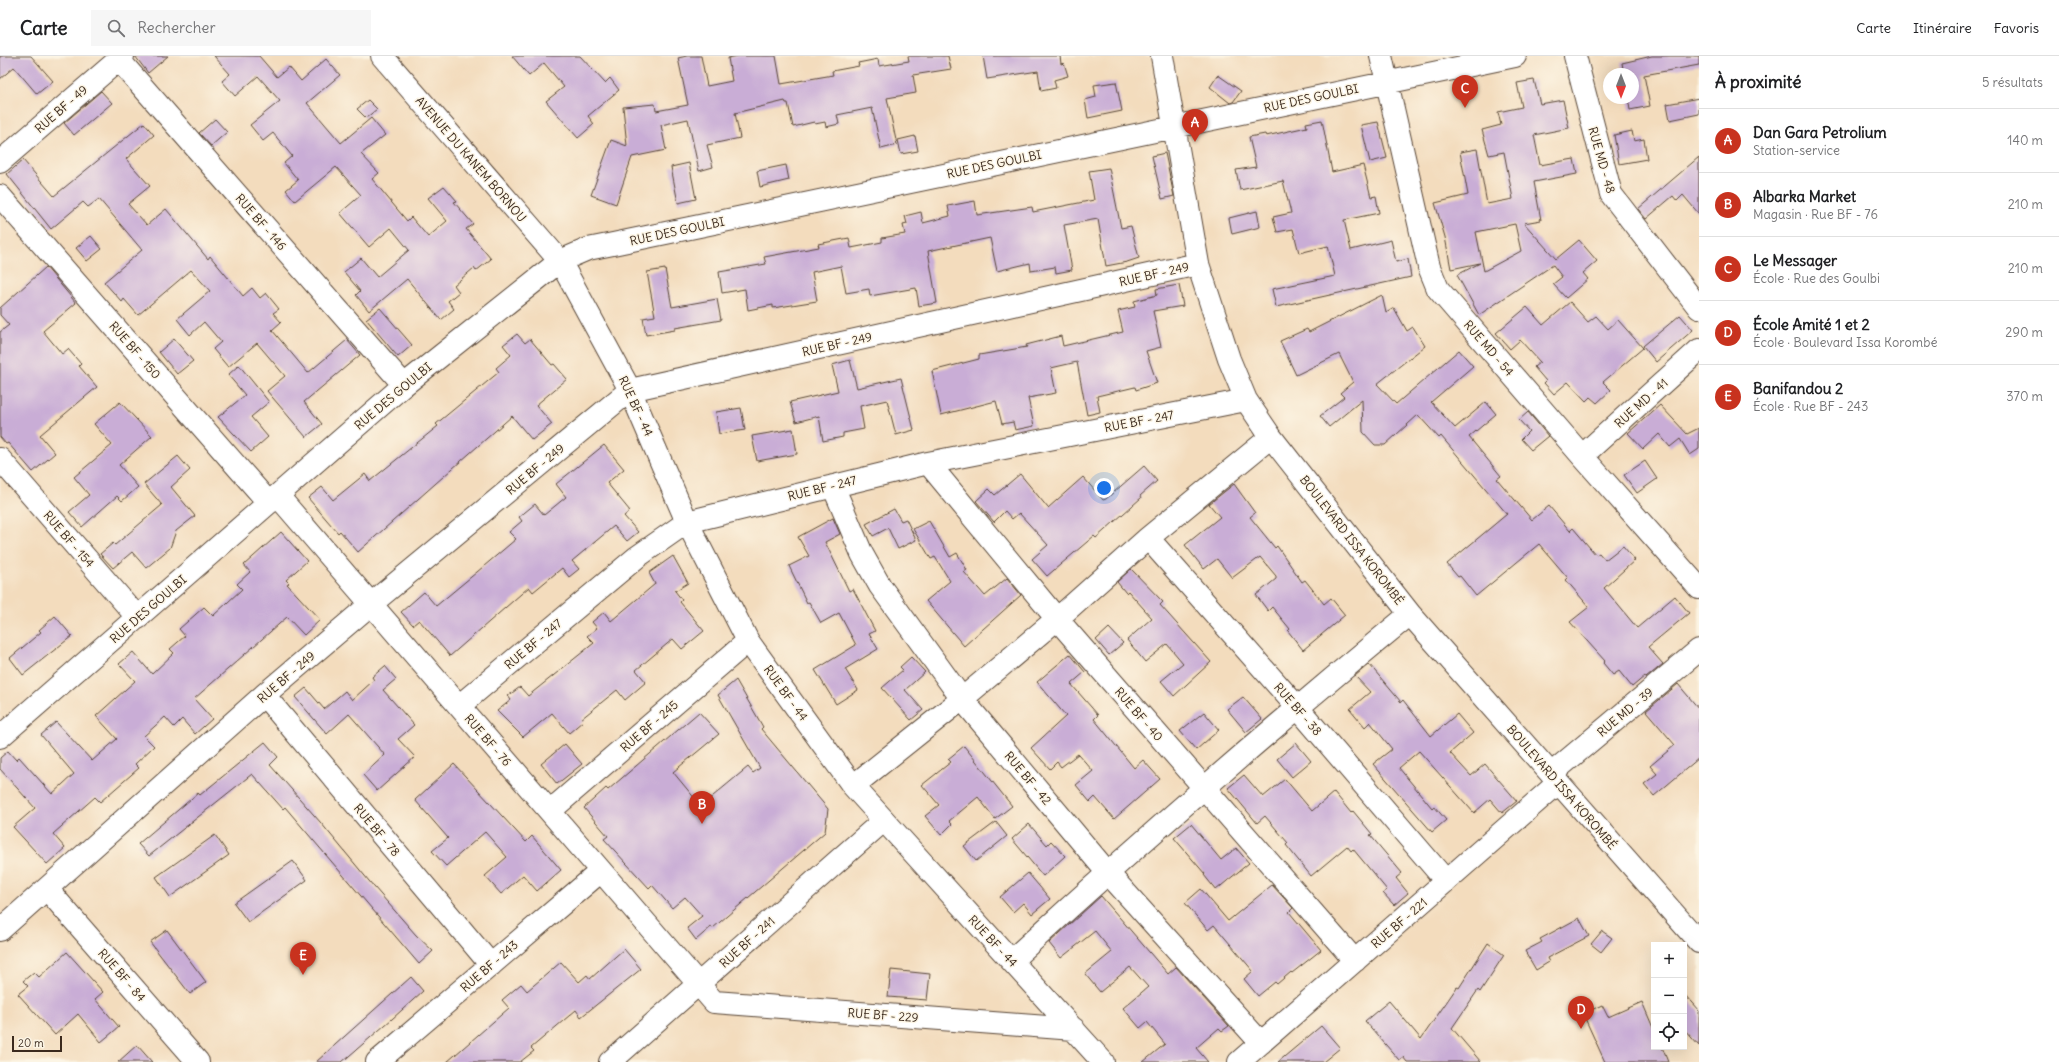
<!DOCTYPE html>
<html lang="fr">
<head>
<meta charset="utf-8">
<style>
  body { margin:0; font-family:Delius,sans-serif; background:#f6f6f6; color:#202124 }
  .controls { position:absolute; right:12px; bottom:12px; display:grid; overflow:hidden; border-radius:0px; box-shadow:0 4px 16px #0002 }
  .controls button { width:36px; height:36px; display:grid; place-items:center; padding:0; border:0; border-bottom:1px solid #e0e0e0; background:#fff; color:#202124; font:20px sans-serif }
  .compass { position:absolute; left:1603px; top:12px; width:36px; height:36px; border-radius:50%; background:#fff; box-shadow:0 4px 16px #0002; rotate:180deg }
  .scale { position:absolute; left:12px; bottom:10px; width:50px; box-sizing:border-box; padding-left:4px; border:2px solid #3b2a1e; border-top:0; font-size:11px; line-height:14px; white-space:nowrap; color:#3b2a1e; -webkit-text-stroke:3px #fcf5e5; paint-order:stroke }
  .you { position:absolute; left:1104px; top:432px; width:14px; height:14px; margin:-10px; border:3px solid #fff; border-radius:50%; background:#1a73e8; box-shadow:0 0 0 6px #1a73e833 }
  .badge { display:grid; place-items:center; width:26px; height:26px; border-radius:50%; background:#c8321e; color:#fff; font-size:13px; font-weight:700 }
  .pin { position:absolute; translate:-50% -33px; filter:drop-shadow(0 1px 2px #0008) }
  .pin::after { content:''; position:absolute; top:21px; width:14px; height:12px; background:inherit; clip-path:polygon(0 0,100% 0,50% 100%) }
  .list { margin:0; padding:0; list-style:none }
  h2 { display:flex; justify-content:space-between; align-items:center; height:52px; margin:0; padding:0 16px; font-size:17px }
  h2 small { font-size:13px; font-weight:400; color:#757577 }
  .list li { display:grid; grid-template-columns:26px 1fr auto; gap:12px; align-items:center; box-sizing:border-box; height:64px; padding:0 16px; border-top:1px solid #e0e0e0 }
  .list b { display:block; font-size:15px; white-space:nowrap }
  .list p { margin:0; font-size:13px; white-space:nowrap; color:#757577 }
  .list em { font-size:13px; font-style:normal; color:#757577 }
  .icon { flex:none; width:22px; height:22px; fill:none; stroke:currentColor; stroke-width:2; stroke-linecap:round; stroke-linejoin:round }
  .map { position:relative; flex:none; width:1699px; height:1006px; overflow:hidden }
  header { display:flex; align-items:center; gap:24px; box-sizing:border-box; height:56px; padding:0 20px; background:#fff; border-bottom:1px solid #e0e0e0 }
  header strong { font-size:19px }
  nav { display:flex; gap:22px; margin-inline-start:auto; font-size:14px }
  .search { width:280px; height:36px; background:#f6f6f6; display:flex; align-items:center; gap:10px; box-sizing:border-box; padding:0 14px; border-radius:0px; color:#757577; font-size:15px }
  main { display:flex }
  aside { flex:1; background:#fff }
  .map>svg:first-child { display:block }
  .building { fill:#c9add6; fill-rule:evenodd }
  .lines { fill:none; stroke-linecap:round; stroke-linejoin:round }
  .minor-casing { stroke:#574536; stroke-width:24 }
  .minor { stroke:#fff; stroke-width:22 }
  .labels { text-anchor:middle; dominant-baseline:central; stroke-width:3; stroke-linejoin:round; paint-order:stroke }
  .street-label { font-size:12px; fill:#3b2a1e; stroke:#fcf5e5 }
</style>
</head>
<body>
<header>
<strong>Carte</strong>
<div class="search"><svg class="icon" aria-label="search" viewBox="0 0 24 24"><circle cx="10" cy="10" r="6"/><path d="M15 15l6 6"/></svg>Rechercher</div>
<nav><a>Carte</a><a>Itinéraire</a><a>Favoris</a></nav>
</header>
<main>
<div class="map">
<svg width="1699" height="1006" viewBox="0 0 1699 1006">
  <rect width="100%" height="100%" fill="#fcf5e5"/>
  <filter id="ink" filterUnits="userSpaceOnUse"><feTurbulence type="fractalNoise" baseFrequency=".025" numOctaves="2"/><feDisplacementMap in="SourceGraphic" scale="8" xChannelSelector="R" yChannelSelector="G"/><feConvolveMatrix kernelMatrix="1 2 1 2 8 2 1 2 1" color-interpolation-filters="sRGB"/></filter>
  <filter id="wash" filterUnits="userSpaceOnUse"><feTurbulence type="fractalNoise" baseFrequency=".012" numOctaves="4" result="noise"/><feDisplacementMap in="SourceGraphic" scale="16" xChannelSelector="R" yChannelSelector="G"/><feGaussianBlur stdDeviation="0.9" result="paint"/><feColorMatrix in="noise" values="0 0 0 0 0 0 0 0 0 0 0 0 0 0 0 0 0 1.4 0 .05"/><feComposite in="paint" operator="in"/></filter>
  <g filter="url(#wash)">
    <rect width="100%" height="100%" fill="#f3dcbd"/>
    <g id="blocks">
      <path class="building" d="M0 0H31L53 25 37 38 14 11 0 23Z
        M135 0H168L148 17Z
        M214 0H259L277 21 289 11 301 25 326 3 340 19 307 47 341 87 371 62 385 79 361 98 379 117 372 123 407 165 411 161 428 181 447 165 428 142 444 130 457 145 454 146 473 168 466 173 491 203 476 215 474 212 454 229 459 236 448 245 454 253 441 264 407 223 369 255 356 239 360 235 344 216 361 202 377 221 409 194 391 172 369 191 340 157 361 139 336 111 295 145 286 134 298 124 284 107 292 100 273 77 263 85 250 69 280 45 258 20 235 40 222 25 230 18Z
        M512 0H580L605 27 610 22 619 34 588 60 594 68 578 82 546 45 564 31 544 7 529 20Z
        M687 0H701L707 30 732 25 728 2 738 0H776L781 28 833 19 832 15 859 10 858 7 878 3 879 10 909 5 908 0H948L951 13 913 19 916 37 887 42 897 89 881 93 872 52 837 59 839 68 826 71 825 66 815 68 814 66 793 71 788 47H786L785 45 735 57 740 82 707 89 713 111 699 115 688 63 661 69 666 94 632 101 616 148 591 139 611 84 627 90 623 51 655 48 656 55 688 49 678 2Z
        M983 0H1060L1061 8 1064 7 1068 20 1054 24 1056 32 1041 35 1038 15 987 23Z
        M1652 0H1699V9L1644 19 1650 50 1630 54 1628 42H1633V18H1624L1622 7Z
        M1218 19 1241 35 1233 46 1230 47 1210 31Z
        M1534 24 1540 48 1563 44 1569 72 1534 79 1540 109 1574 103 1577 118 1534 126 1541 164 1524 167 1556 203 1579 184 1597 205 1583 217 1588 223 1566 242 1553 228 1562 221 1553 209 1479 259 1457 219 1480 207 1451 213 1445 181 1435 147 1468 139 1460 96 1477 93 1487 148 1513 143 1504 96 1489 99 1482 74 1501 69 1498 56 1522 51 1517 27ZM1515 168 1521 195 1484 215 1476 176Z
        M1116 26 1122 55 1088 62 1085 44 1096 41 1094 29Z
        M101 35 112 47 74 79 64 67Z
        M1699 42V58L1670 64 1667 48Z
        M368 44 377 53 366 62 357 53Z
        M215 63 227 76 211 90 199 77Z
        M1322 64 1332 116 1363 109 1371 141 1376 140 1379 157 1344 164 1351 194 1391 184 1396 206 1408 203 1411 221 1276 251 1272 233 1335 220 1328 190 1299 197 1293 173 1277 176 1273 161 1291 157 1283 125 1240 134 1236 114 1256 111 1249 81 1265 78 1266 80 1307 71 1306 67Z
        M1378 66 1387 102 1370 106 1361 69Z
        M144 67 154 79 126 103 150 130 128 148 147 169 166 153 208 203 210 200 243 240 252 232 260 242 266 237 279 253 273 257 281 266 272 274 308 317 347 284 360 299 304 346 322 368 306 381 267 335 285 320 257 287 228 311 213 293 221 286 204 266 190 279 177 263 210 235 191 214 138 259 124 243 122 246 104 226 142 194 99 143 88 151 83 146 51 173 7 118 23 104 54 140Z
        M1632 75 1634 85 1644 83 1647 103 1619 108 1614 79Z
        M915 80 918 95 901 98 898 84Z
        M1165 97 1174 140 1162 143 1152 100Z
        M1699 101V158L1683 139 1677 145 1673 140 1646 163 1638 153Z
        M689 107 696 143 678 147 671 111Z
        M786 109 789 124 760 131 757 115Z
        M1109 112 1121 172 1131 170 1139 202 1127 206 1106 210 1098 163 1064 169 1072 214 1056 217 1055 211 1031 215 1030 207 997 215 990 182 928 195 937 247 919 250 916 232 870 240 869 233 846 237 841 210 812 216 817 245 773 252V249L748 254 745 233 722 237 719 216 766 208 764 201 819 191 818 188 849 182 851 192 882 186V182L905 178 903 169 907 168 905 160 921 156 923 167 950 160 948 150 975 145 977 159 1032 151 1033 156 1094 144 1089 115Z
        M1257 155 1260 171 1232 178 1229 162Z
        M91 180 102 193 87 205 76 192Z
        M46 211 76 247 43 275 62 298 68 293 81 308 79 310 97 331 40 379 55 397 33 416 8 387 6 388 0 381V276L9 269 0 259V252Z
        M665 213 672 251 717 243 721 264 675 272V274L646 279 643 262 655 260 647 216Z
        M1179 229 1183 250 1153 255 1161 291 1146 295 1157 327 1136 334 1135 331 1097 340 1100 356 1087 359 1077 306 1051 312 1056 337 1028 342 1034 370 1015 374 1013 366 1002 368 996 345 941 359 932 315 979 303V299L1027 291 1026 289 1061 280 1063 290 1123 276 1118 255 1135 251 1134 245 1157 239 1156 233Z
        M1382 239 1386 257 1394 252 1407 275 1413 271 1425 290 1377 328 1396 348 1459 294 1473 310 1431 346 1455 372 1486 346 1496 358 1469 381 1501 420 1497 423 1532 464 1549 450 1570 475 1573 472 1596 499 1599 497 1605 504 1623 490 1635 504 1604 532 1637 572 1675 540 1689 557 1648 591 1663 608 1646 622 1645 620 1632 631 1619 615 1613 619 1603 607 1605 605 1570 566 1589 551 1566 524 1568 522 1539 488 1476 540 1460 520 1458 521 1447 508 1507 458 1441 380 1439 382 1418 359 1385 389H1375L1363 376 1362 344 1329 371 1320 360 1344 341 1340 337 1353 326 1339 298 1296 319 1280 285 1307 273 1309 276Z
        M1570 246 1588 266 1596 260 1608 273 1618 264 1643 292 1603 326 1611 334 1597 347 1590 341 1586 345 1568 326 1554 338 1544 327 1546 325 1534 311 1540 306 1520 284 1510 293 1496 277 1527 251 1543 269Z
        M380 252 412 289 398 301 366 263Z
        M1680 259 1693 274 1656 306 1643 290Z
        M517 278 525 287 530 283 552 309 554 308 567 323 536 349 552 368 532 384 512 360 358 496 340 475 338 477 308 442 322 431 333 444 365 418 370 425 438 370 436 368 499 316 496 312 511 299 503 289Z
        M174 283 193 305 177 318 159 296Z
        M850 304 857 332 901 322 914 374 896 379 887 344 860 350 864 373 843 377V381L823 385 819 360 796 366 790 346 838 335 832 309Z
        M239 309 269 346 251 361 268 381 251 396 218 361 245 339 228 319Z
        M120 346 152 380 119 409 138 431 122 445 117 440 82 471 69 456 89 439 74 421 112 389 94 368Z
        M1660 349 1687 378 1699 372V393L1690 399 1680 383 1670 391 1659 378 1643 393 1628 377Z
        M741 352 745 374 719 378 716 356Z
        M1528 356 1548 380 1531 394 1521 383 1529 375 1519 364Z
        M793 373 797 398 757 405 752 380Z
        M604 389 624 413 607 427 630 455 624 460 638 476 627 485 614 470 572 505 579 513 569 521 562 512 533 536 529 531 450 600 419 564 413 569 401 556 424 536 436 550 477 516 516 483 509 476 522 465 519 461 535 448 544 459 566 441 556 428Z
        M178 400 190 414 171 431 195 460 176 475 170 492 146 512 132 496 113 512 100 498 113 487 115 489 162 449 144 428Z
        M1645 405 1657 423 1637 437 1624 419Z
        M1144 410 1157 425 1140 440 1141 442 1096 482 1094 480 1047 520 1032 503 1048 489 1019 457 1012 463 1005 455 994 466 976 445 989 433 995 439 1020 418 1048 452 1083 421 1103 444 1106 443Z
        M1234 428 1255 457 1250 461 1275 492 1277 490 1302 526 1305 524 1324 548 1331 542 1345 559 1303 594 1288 575 1290 573 1272 551 1268 555 1256 539 1276 523V520L1260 501 1232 522 1217 503 1204 513 1185 489 1220 461 1209 448Z
        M894 453 901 465 906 463 916 484 898 493 888 472 873 480 866 468Z
        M833 462 840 478 825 486 849 535 853 533 875 575 869 578 878 593 845 613 858 634 836 648 815 614 856 589 839 557 821 567 809 546 807 547 789 510 809 500 798 481Z
        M929 465 950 501 957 497 967 514 964 516 985 540 1007 522 1021 539 964 590 926 545 950 525 935 501 931 503 913 473Z
        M281 476 307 505 286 524 289 527 287 528 320 564 304 579 287 561 194 643 212 663 195 678 182 663 174 671 165 661 144 680 154 690 135 708 139 712 100 746 95 741 53 778 65 792 47 808 13 771 35 752 0 713V702L8 695 16 704 19 701 52 738 74 718 41 679 56 666 92 705 117 683 96 660 135 625 119 608 133 596 152 618 174 597 170 593 185 580 179 573 204 551 213 560 242 533 237 528 250 516 244 509Z
        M673 500 688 527 675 535 682 544 680 546 704 575 682 593 673 583 636 614 646 626 625 644 617 634 581 663 583 665 569 677 552 657 523 681 497 655 511 644 508 640 520 631 528 640 594 587 587 580 597 572 592 566 604 556 611 565 655 528 649 517Z
        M1131 513 1163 546 1160 549 1211 606 1174 640 1161 625 1183 607 1167 588 1145 606 1127 584 1152 562 1128 535 1126 537 1117 526Z
        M55 560 72 580 23 619 10 602 41 576 39 574Z
        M1109 572 1123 587 1109 599 1096 584Z
        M1070 598 1085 616 1071 628 1098 659 1094 663 1134 712 1143 704 1160 723 1114 763 1095 741 1090 746 1076 729 1093 715 1078 698 1061 711 1057 706 1050 713 1031 692 1066 660 1037 626Z
        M911 601 925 616 905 634 923 654 911 664 882 632 903 614 900 611Z
        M1369 608 1401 646 1403 644 1431 680 1457 658 1473 677 1450 697 1471 720 1485 708 1517 745 1502 757 1490 743 1474 757 1419 695 1399 712 1432 752 1434 750 1446 764 1432 776 1373 708 1392 693 1370 666 1365 671 1350 653 1370 636 1355 620Z
        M385 610 396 623 383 634 414 669 398 683 415 701 377 735 363 719 385 699 349 658 327 678 295 641 306 632 324 653 345 635 352 644 374 624 372 621Z
        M736 624 763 671 761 673 828 753 825 776 713 872 711 871 696 884 687 872 702 860 685 841 672 852 652 829 649 832 604 783 608 780 584 752 606 732 608 734 699 656 719 678 673 716 701 750 748 711 753 717 760 712 718 639Z
        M1678 628 1699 653V702L1654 740 1644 728 1657 718 1650 710 1675 689 1646 655Z
        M1243 641 1262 663 1246 676 1227 653Z
        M1204 656 1219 674 1196 694 1180 675Z
        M265 686 278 701 270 709 321 767 374 831 416 879 433 895 419 908 302 771 285 751 283 753 252 718 149 800 138 788 198 737 200 739Z
        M1296 687 1311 705 1292 721 1277 703Z
        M565 688 582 708 557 728 541 708Z
        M964 690 1012 750 995 763 978 741 949 765 952 768 941 779 925 760 939 749 922 729 951 706 948 703Z
        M454 708 526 786 532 780 561 814 537 835 523 819 501 838 485 820 507 801 485 776 446 810 432 795 448 782 415 744Z
        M1244 719 1263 741 1285 723 1312 755 1334 736 1351 757 1353 755 1372 778 1370 779 1402 817 1396 822 1408 837 1394 849 1383 837 1387 834 1353 793 1351 795 1347 790 1311 820 1286 789 1288 787 1265 760 1257 767 1228 732Z
        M996 766 1007 780 976 805 964 790Z
        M1029 768 1047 789 1051 785 1065 800 1043 820 1012 783Z
        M1191 768 1221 804 1236 792 1249 807 1216 834 1204 819 1205 818 1174 782Z
        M215 779 229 799 170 841 156 821Z
        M293 805 307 824 248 866 234 847Z
        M1028 817 1050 843 1032 858 1023 847 1013 856 1000 841Z
        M1272 829 1293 852 1289 856 1321 894 1292 917 1291 916 1277 928 1275 926 1258 940 1244 923 1253 915 1214 869 1208 874 1185 847 1201 833 1228 865Z
        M1101 840 1168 918 1176 911 1229 970 1222 975 1219 972 1196 992 1208 1006H1143L1165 988 1147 966 1140 972 1123 952 1148 931 1130 911 1100 936 1085 918 1112 896 1095 875 1061 902 1049 887Z
        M1579 862 1589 880 1547 902 1549 906 1536 914 1525 895 1542 886 1540 883Z
        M167 874 206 926 190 938 150 886Z
        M1602 875 1612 882 1601 896 1591 888Z
        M1488 887 1504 899 1480 936 1478 934 1452 972 1481 1006H1407L1403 1001 1399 1004 1365 965 1389 945 1421 983 1457 931 1459 932Z
        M624 893 641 913 581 961 576 954 531 992 534 995 520 1006H447L509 952 502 944 521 928 527 935 561 906 579 926 587 919 590 923Z
        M67 896 103 936 95 943 119 971 101 986 78 958 55 979 18 938 28 930 23 925 34 916 39 921Z
        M891 914 930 918 927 944 888 941Z
        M411 921 423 935 392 963 342 1006H316Z
        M1684 938 1699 955V990L1684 973Z
        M1642 946 1654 974V991H1662L1668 1006H1605L1583 958 1602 949 1608 961Z
        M1321 970 1340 992 1323 1006H1278Z
        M137 989 152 1006H118Z"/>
    </g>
  </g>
  <g filter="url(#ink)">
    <use href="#blocks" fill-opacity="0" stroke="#574536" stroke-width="1"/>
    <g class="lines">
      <defs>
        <path id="minor" d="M382 0 560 205 630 334 687 466 748 585 853 730 1103 1006
          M1162 0 1198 208 1229 303 1246 344 1271 381 1410 558 1699 886
          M1381 0 1429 211 1438 233 1582 400 1699 532
          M1575 0 1611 138 1699 252
          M119 4 404 329
          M0 106 123 0
          M0 140 269 447
          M1582 400 1699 294
          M0 403 138 562
          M928 407 1057 563 1355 905
          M833 430 862 498 880 530 962 643 1107 816 1261 987
          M278 440 714 946 1074 973
          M1148 482 1297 651 1446 825
          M264 639 491 909
          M459 650 637 501 687 466 928 407 1246 344
          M0 681 404 329 560 205 588 193 613 188 1515 0
          M1551 718 1699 594
          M853 730 962 643 1057 563 1148 482 1271 381
          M550 755 748 585
          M47 833 198 1006
          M0 874 264 639 371 548 630 334 1198 208
          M1012 904C1141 785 1274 670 1410 558
          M377 1006 601 815
          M610 1006 883 765
          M1239 1006 1558 727"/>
      </defs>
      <use href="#minor" class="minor-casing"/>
      <use href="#minor" class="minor"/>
    </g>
  </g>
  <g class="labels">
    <g class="street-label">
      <text transform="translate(1311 42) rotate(-12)">RUE DES GOULBI</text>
      <text transform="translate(61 53) rotate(-41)">RUE BF - 49</text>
      <text transform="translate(471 103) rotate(49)">AVENUE DU KANEM BORNOU</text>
      <text transform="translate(1602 104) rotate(74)">RUE MD - 48</text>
      <text transform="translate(994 108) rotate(-12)">RUE DES GOULBI</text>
      <text transform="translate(261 166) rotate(49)">RUE BF - 146</text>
      <text transform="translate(677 175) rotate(-12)">RUE DES GOULBI</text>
      <text transform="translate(1154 218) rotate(-13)">RUE BF - 249</text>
      <text transform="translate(837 288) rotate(-13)">RUE BF - 249</text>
      <text transform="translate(1489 292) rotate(49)">RUE MD - 54</text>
      <text transform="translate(135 294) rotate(49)">RUE BF - 150</text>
      <text transform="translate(393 340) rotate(-40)">RUE DES GOULBI</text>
      <text transform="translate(1641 347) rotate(-42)">RUE MD - 41</text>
      <text transform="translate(636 350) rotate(65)">RUE BF - 44</text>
      <text transform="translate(1139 365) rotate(-11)">RUE BF - 247</text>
      <text transform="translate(535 413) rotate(-40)">RUE BF - 249</text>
      <text transform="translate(822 432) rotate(-14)">RUE BF - 247</text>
      <text transform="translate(69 483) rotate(49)">RUE BF - 154</text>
      <text transform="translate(1352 484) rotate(52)">BOULEVARD ISSA KOROMBÉ</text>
      <text transform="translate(148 553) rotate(-41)">RUE DES GOULBI</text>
      <text transform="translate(533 588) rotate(-40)">RUE BF - 247</text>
      <text transform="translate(286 621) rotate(-41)">RUE BF - 249</text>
      <text transform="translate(786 637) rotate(54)">RUE BF - 44</text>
      <text transform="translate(1298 653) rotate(49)">RUE BF - 38</text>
      <text transform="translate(1625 656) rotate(-40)">RUE MD - 39</text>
      <text transform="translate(1139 658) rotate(49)">RUE BF - 40</text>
      <text transform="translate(649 670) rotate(-41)">RUE BF - 245</text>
      <text transform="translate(488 684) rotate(49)">RUE BF - 76</text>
      <text transform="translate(1028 722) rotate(50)">RUE BF - 42</text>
      <text transform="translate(1562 731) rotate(49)">BOULEVARD ISSA KOROMBÉ</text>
      <text transform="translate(377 774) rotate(50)">RUE BF - 78</text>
      <text transform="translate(1399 867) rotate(-41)">RUE BF - 221</text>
      <text transform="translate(993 885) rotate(47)">RUE BF - 44</text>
      <text transform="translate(747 886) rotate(-42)">RUE BF - 241</text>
      <text transform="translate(489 910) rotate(-41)">RUE BF - 243</text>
      <text transform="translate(122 919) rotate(49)">RUE BF - 84</text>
      <text transform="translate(883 959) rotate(4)">RUE BF - 229</text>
    </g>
  </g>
</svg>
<div class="controls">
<button>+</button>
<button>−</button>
<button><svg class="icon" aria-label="locate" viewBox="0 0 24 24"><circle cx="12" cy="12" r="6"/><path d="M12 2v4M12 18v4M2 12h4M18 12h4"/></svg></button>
</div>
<svg class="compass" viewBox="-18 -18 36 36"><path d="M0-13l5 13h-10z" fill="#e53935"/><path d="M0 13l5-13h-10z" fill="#757577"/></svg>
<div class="scale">20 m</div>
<div class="you"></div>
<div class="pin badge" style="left:1195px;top:86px">A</div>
<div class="pin badge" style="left:702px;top:768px">B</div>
<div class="pin badge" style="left:1465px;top:52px">C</div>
<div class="pin badge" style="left:1581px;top:973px">D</div>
<div class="pin badge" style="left:303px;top:919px">E</div>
</div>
<aside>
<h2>À proximité<small>5 résultats</small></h2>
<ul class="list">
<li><span class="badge">A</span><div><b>Dan Gara Petrolium</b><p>Station-service</p></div><em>140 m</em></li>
<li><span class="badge">B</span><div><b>Albarka Market</b><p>Magasin · Rue BF - 76</p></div><em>210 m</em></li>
<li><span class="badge">C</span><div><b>Le Messager</b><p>École · Rue des Goulbi</p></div><em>210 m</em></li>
<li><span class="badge">D</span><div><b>École Amité 1 et 2</b><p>École · Boulevard Issa Korombé</p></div><em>290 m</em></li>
<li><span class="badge">E</span><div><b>Banifandou 2</b><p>École · Rue BF - 243</p></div><em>370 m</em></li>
</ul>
</aside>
</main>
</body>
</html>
